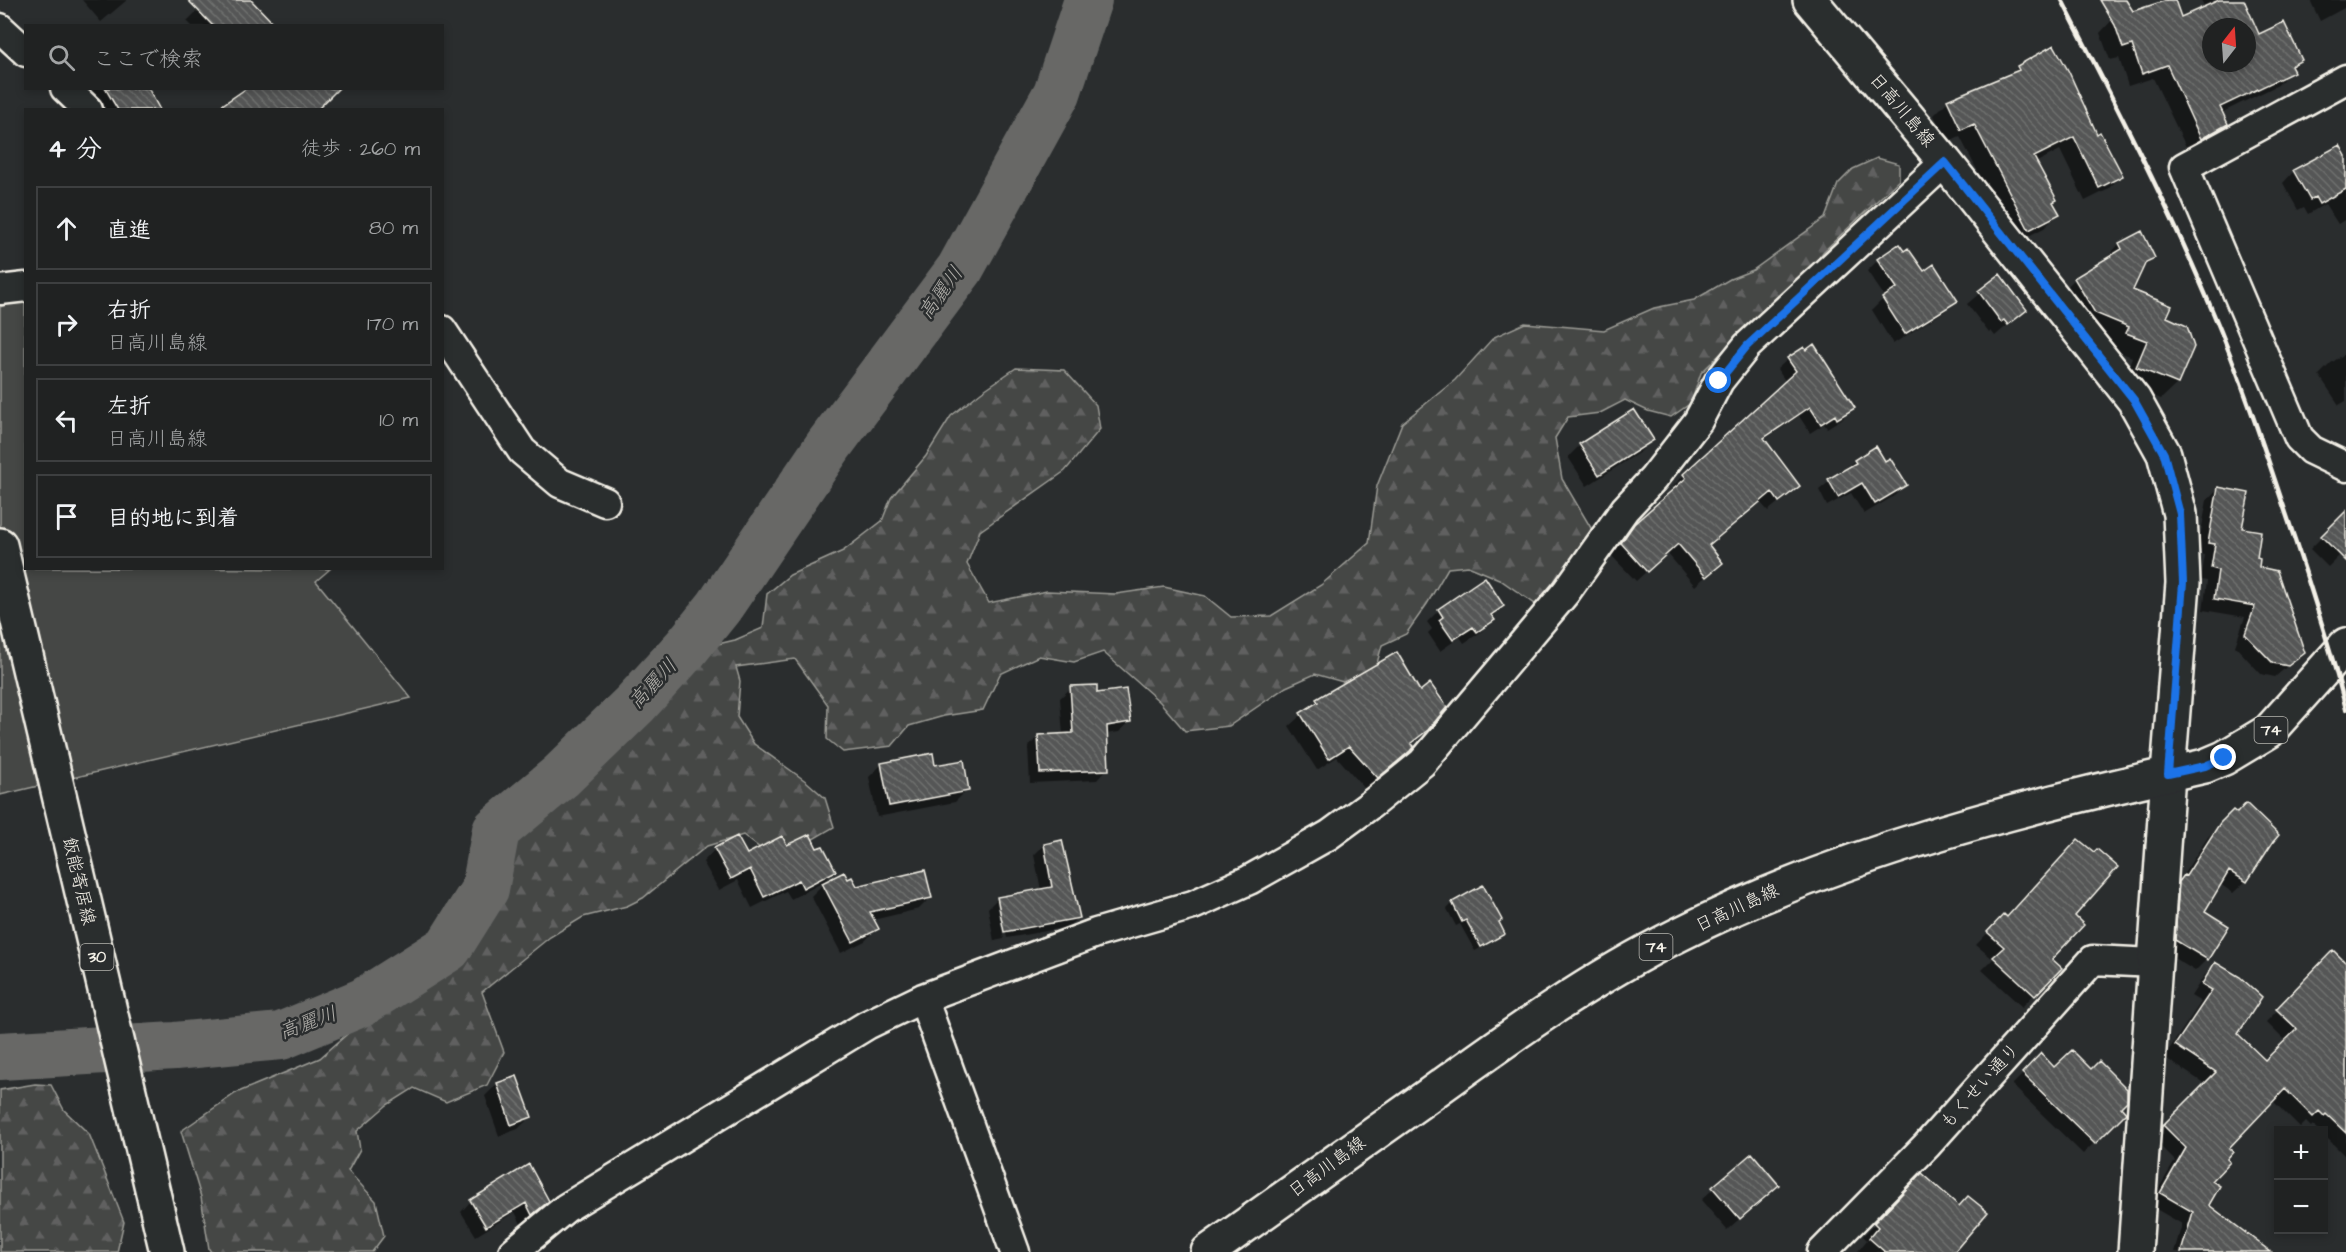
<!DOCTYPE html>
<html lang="ja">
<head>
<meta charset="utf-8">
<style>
  body { margin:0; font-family:"Architects Daughter","Klee One",sans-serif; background:#2d2f2f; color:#f1f3f6 }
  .controls { position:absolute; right:18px; bottom:18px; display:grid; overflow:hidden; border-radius:0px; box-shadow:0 3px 9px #0003 }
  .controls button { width:54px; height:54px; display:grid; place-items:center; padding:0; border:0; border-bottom:2px solid #3d3f40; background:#202222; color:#f1f3f6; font:30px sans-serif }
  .compass { position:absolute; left:2202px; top:18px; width:54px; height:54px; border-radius:50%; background:#202222; box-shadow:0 3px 9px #0003; rotate:17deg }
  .stop { position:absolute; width:18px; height:18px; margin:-14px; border:4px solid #1a73e8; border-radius:50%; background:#fff }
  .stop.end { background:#1a73e8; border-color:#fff; box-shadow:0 2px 6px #0008 }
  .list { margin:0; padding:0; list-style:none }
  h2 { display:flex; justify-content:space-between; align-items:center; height:78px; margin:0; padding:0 24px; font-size:26px }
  h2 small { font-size:20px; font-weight:400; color:#a2a4a5 }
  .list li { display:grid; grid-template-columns:39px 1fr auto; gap:18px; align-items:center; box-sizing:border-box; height:84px; margin:0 12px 12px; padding:0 12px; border:2px solid #3d3f40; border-radius:0px }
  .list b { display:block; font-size:22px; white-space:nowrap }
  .list p { margin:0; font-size:20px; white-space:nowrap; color:#a2a4a5 }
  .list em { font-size:20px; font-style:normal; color:#a2a4a5 }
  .icon { flex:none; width:33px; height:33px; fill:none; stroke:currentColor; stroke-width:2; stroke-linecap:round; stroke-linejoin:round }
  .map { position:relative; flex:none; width:2346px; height:1252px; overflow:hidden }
  .search { position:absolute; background:#202222; box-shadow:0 3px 9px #0003; left:24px; top:24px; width:420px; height:66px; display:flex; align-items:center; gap:15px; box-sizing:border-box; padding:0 21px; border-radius:0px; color:#a2a4a5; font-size:22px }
  .panel { position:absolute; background:#202222; box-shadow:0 3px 9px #0003; left:24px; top:108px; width:420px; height:462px; border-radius:0px }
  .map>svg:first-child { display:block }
  .forest { fill:url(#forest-firs); stroke:#9c9c96; stroke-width:1.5 }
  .pitch { fill:#444645; stroke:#9c9c96; stroke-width:1.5 }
  .shadow { fill:#0007; fill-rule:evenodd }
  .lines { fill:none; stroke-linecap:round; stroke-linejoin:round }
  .river { stroke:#676866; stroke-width:48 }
  .building { fill:url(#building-back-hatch); stroke:#f4f1e8; stroke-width:1.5; fill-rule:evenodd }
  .street-casing { stroke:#f4f1e8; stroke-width:33 }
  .secondary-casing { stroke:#f4f1e8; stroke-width:38 }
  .primary-casing { stroke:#f4f1e8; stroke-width:38 }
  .street { stroke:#2a2d2e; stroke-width:28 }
  .secondary { stroke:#2a2d2e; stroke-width:33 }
  .primary { stroke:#2a2d2e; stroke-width:33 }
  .rail { stroke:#f4f1e8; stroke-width:4.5 }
  .route { stroke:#1a73e8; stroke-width:8 }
  .labels { text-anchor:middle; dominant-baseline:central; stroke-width:5; stroke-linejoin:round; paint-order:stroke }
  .shield { fill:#2a2d2e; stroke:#b7b6b0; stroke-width:1.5 }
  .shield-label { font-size:16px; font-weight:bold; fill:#f4f1e8 }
  .street-label { font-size:18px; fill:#f4f1e8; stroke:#2a2d2e }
  .water-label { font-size:20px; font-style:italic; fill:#b5b3ae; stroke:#2a2d2e }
</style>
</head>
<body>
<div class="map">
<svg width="2346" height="1252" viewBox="0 0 2346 1252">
  <defs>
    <pattern id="forest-firs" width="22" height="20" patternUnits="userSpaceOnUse" patternTransform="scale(1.5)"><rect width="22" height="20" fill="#444645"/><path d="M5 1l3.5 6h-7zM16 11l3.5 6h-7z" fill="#606160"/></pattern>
    <pattern id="building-back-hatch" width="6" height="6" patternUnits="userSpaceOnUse" patternTransform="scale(1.5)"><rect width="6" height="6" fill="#555756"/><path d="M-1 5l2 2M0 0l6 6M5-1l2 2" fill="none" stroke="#6e706e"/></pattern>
  </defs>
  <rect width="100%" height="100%" fill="#2a2d2e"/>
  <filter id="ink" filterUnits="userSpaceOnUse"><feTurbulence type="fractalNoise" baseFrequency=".0167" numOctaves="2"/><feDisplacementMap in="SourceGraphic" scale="12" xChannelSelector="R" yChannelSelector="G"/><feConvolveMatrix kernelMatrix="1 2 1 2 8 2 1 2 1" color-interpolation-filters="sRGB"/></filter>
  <g filter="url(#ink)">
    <path class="forest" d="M1877 158 1899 164V180L1823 252 1807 275 1764 311 1701 373 1691 403 1671 417 1648 411 1625 400 1600 413 1568 417 1555 438 1562 479 1591 528 1588 550 1538 606 1499 579 1468 566 1448 568 1427 604 1406 634 1382 645 1376 667 1343 682 1315 674 1286 687 1229 726 1185 731 1160 702 1103 652 1074 662 1039 656 1000 674 983 710 944 716 909 726 892 746 843 752 827 739 828 705 795 659 736 667 740 681 737 717 754 744 807 782 825 798 834 827 789 853 760 848 743 835 707 846 643 898 627 906 583 917 550 937 482 992 504 1052 487 1085 446 1102 414 1088 387 1105 357 1131 360 1149 348 1171 376 1201 384 1236 372 1252H211L209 1249 201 1197 181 1131 236 1093 320 1058 354 1028 428 982 456 957 482 932 499 891 502 853 517 828 528 815 530 785 549 758 566 749 610 743 648 706 680 667 714 645 735 640 763 628 767 594 790 575 843 551 882 521 891 498 926 456 951 416 981 392 1016 368 1064 370 1096 405 1100 429 1065 471 980 531 967 564 989 603 1047 591 1116 594 1164 587 1205 596 1231 617 1271 616 1321 585 1369 543 1377 486 1402 423 1455 380 1494 337 1525 323 1604 330 1654 308 1694 300 1730 279 1753 270 1825 218 1838 184 1853 169Z
      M35 1084 51 1085 64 1110 89 1134 104 1171 124 1222 117 1252H0V1090Z"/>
    <path class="pitch" d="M25 297 26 568 330 569 316 581 411 698 0 795V307Z"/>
    <path class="shadow" d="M82 0H127L101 22Z
      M208 0H249L276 26H192L187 21Z
      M2172 0 2180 20 2205 8 2201 0H2242L2258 36 2301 60 2278 85 2221 113 2226 124 2213 137 2188 151 2153 78 2128 86 2119 58 2110 60 2100 33 2113 19ZM2211 27H2247V63H2211Z
      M2310 0H2346V7L2320 21Z
      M2018 67 2096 136 2121 176 2107 190 2085 201 2060 150 2035 163 2056 200 2052 203 2058 214 2044 228 2015 243 1960 137 1947 143 1934 115 1948 101 2010 75Z
      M131 88 149 110H104L98 101 71 89Z
      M2339 147 2346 159V219L2338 224 2325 204 2308 214 2304 207 2298 210 2283 183 2294 171Z
      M2141 233 2153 257 2141 270 2131 291 2165 318 2192 347 2177 384 2161 399 2122 383 2132 357 2112 349 2114 343 2079 328 2059 294 2075 279 2104 261 2119 244Z
      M1878 260 1923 273 1956 300 1945 311 1893 344 1872 310 1885 297 1867 271Z
      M1999 277 2025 310 1995 336 1991 331 1989 333 1967 304Z
      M2346 353V401L2339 405 2319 375 2331 363Z
      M1788 359 1853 407 1843 418 1827 428 1824 424 1810 433 1799 416 1763 440 1798 486 1768 511 1760 502 1708 546 1721 563 1695 586 1667 553 1636 581 1611 555 1624 537 1650 510 1676 489 1673 486 1684 475 1786 382 1777 369Z
      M1652 440 1640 452 1587 486 1568 457 1580 445Z
      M1876 448 1885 463 1905 485 1894 496 1864 514 1851 493 1827 506 1819 490 1854 461Z
      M2218 488 2240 529 2257 568 2304 652 2275 677 2261 674 2235 646 2245 617 2203 610 2207 581 2201 580 2205 555 2197 554 2207 500Z
      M2342 517 2346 520V549L2328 567 2310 549Z
      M1484 579 1502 605 1481 632 1464 643 1460 637 1440 651 1428 633 1432 629 1427 622 1439 610Z
      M1397 654 1427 729 1411 744 1409 750 1396 763 1365 789 1337 757 1317 770 1289 726 1317 701Z
      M1071 688 1096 695 1130 721 1119 732 1106 734 1107 769 1097 780 1030 783 1028 747 1039 736 1063 735 1060 698Z
      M881 765 967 790 955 802 877 817 869 777Z
      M2233 812 2271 841 2246 881 2233 893 2220 884 2203 912 2207 959 2195 971 2164 952 2172 889 2179 881 2208 837Z
      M1044 845 1078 917 1068 927 1007 938 1000 904H997L1004 939 994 941 988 908 998 898 1041 890 1034 855Z
      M787 847 817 850 834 871 822 883 791 899 786 891 752 908 738 880 719 890 703 862 715 849 746 856Z
      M847 881 856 888 931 897 919 909 873 920 877 928 865 941 841 953 811 896 823 884Z
      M1453 903 1503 933 1497 939 1475 951 1460 924 1456 926 1447 909Z
      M2004 916 2060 968 2022 1007 1982 970 1993 959 1976 945Z
      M2333 953 2346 965V1157L2324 1135V1130H2319L2313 1125 2311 1127 2306 1122 2300 1128 2272 1100 2227 1148 2209 1182 2207 1206 2255 1252H2174L2182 1224 2149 1205 2175 1161 2152 1138 2205 1084 2164 1057 2201 1002 2191 996 2204 976 2216 964 2236 1034 2265 1062 2286 1042 2266 1022Z
      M2041 1056 2054 1069 2119 1107 2124 1113 2083 1154 2012 1085Z
      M497 1084 530 1117 518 1129 499 1136 485 1096Z
      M1751 1155 1777 1185 1727 1230 1701 1200Z
      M528 1167 537 1211 521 1224 515 1212 476 1236 461 1212 471 1201Z
      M1922 1175 1952 1252H1859L1858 1251 1867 1240 1863 1236Z"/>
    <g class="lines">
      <path class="river" d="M0 1056 175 1046 281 1036 363 1002 448 948 485 889 496 830 561 776 635 704 686 648 719 607 829 445 960 269 1057 93 1088 0"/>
    </g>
    <path class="building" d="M188 0H251L276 26H213Z
      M2100 0H2126L2133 11 2167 0H2175L2181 17 2219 0H2244L2259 34 2284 22 2302 60 2291 66 2294 72 2220 107 2228 124 2201 139 2167 65 2142 74 2132 45 2123 48 2115 25ZM2211 27H2247V63H2211Z
      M2054 45 2069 72 2097 134 2100 132 2123 176 2099 188 2074 137 2034 157 2057 200 2053 202 2060 214 2029 230 1974 124 1961 130 1947 100 2019 70 2017 66Z
      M105 88H148L160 110H118Z
      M247 88H339L317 110H215Z
      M2340 145 2346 156V189L2319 204 2315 197 2310 200 2293 170Z
      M2142 231 2155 258 2146 262 2133 290 2172 306 2167 317 2187 326 2194 347 2178 384 2136 367 2147 341 2126 333 2129 327 2095 313 2074 278 2122 249 2119 243Z
      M1899 244 1904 251 1908 248 1924 271 1934 264 1958 301 1905 334 1882 298 1897 288 1877 259Z
      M2000 274 2027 310 2008 325 2004 320 2001 322 1978 291Z
      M1814 344 1855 408 1837 419 1835 415 1821 424 1810 407 1764 438 1800 486 1779 502 1772 492 1709 545 1723 563 1706 577 1678 544 1647 572 1621 543 1634 524 1686 478 1683 474 1796 371 1787 358 1804 347 1806 350Z
      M1634 409 1654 440 1599 475 1579 444Z
      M1876 446 1885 461 1890 458 1907 485 1875 504 1862 483 1838 497 1828 479 1856 463 1854 460Z
      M2218 487 2249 493 2242 528 2261 531 2257 558 2260 559 2259 567 2277 571 2305 653 2288 666 2273 663 2245 634 2255 606 2214 599 2218 570 2211 568 2215 544 2208 543Z
      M2346 511V561L2321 536Z
      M1485 577 1504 606 1491 615 1495 620 1477 632 1473 627 1453 640 1439 620 1443 617 1438 609Z
      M1397 652 1420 691 1430 683 1447 707 1428 730 1411 743 1414 746 1410 751 1378 778 1349 746 1329 759 1300 713 1318 702 1316 699Z
      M1097 685V693L1126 689 1131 722 1107 726 1109 770 1040 773 1038 735 1073 733 1070 686Z
      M933 753 935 765 964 760 969 791 889 806 881 763Z
      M2246 803 2279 835 2273 842 2247 882 2229 871 2205 911 2229 926 2208 960 2175 940 2179 882 2184 875 2186 876 2220 823 2233 810 2237 813Z
      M810 834 817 848 823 846 836 871 803 888 799 880 764 897 750 869 731 879 714 848 737 836 747 854 782 836 787 845Z
      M2078 839 2094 852 2097 849 2118 867 2075 916 2084 925 2052 959 2062 968 2035 996 1993 957 2004 947 1987 932 2004 914 2007 917Z
      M1062 840 1080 918 1004 932 997 897 1052 887 1044 844Z
      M925 870 932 898 870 912 879 929 853 942 822 883 844 872 848 879 852 877 857 886Z
      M1483 885 1502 920 1499 922 1505 934 1481 947 1466 920 1462 922 1452 902Z
      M2333 950 2346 963V1133L2326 1114 2324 1116 2319 1111 2313 1117 2285 1089 2229 1148 2233 1152 2227 1159 2230 1162 2212 1181 2220 1186 2209 1205 2271 1252H2181L2193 1212 2160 1193 2186 1148 2163 1125 2216 1072 2175 1045 2212 990 2202 984 2215 962 2240 977 2262 997 2238 1034 2265 1060 2297 1029 2276 1009Z
      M2072 1050 2091 1069 2099 1061 2127 1089V1101L2121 1107 2126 1113 2095 1144 2022 1073 2041 1053 2054 1067Z
      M517 1076 532 1117 511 1125 497 1083Z
      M1752 1153 1779 1185 1740 1219 1712 1187Z
      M529 1164 549 1201 532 1215 526 1203 486 1227 470 1200Z
      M1922 1173 1959 1206 1968 1196 1988 1212 1954 1252H1885L1869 1238 1878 1227 1874 1223Z"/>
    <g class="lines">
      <defs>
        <path id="street" d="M0 28 26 52
          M2346 79 2184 167 2299 438 2311 450 2346 467
          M65 88 88 110
          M0 290 26 287
          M442 330 522 451 560 483 605 502
          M923 998 1015 1252
          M513 1252 566 1208 867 1025 923 998 1096 933 1193 905 1249 880 1329 835 1370 805 1422 763 1566 592 1625 509 1653 479 1698 421 1719 381 1747 346 1945 162
          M1822 1252 1927 1145 2093 960 2154 963"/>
        <path id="secondary" d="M2135 1252 2168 774"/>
        <path id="primary" d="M1810 0 1945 162 2134 400 2164 454 2180 514 2183 583 2168 774
          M0 545 167 1252
          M1208 1252C1282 1200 1355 1147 1429 1095 1509 1037 1591 978 1680 934 1845 851 2026 806 2205 766L2224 758 2269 731 2346 645"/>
      </defs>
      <use href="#street" class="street-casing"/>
      <use href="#secondary" class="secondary-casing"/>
      <use href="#primary" class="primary-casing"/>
      <use href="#street" class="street"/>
      <use href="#secondary" class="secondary"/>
      <use href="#primary" class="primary"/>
      <path class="rail" d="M2062 0C2114 102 2168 204 2212 310 2244 385 2269 463 2295 540 2313 596 2332 652 2346 709"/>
    </g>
  </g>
  <g class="lines" filter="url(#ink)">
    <path class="route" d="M1719 381 1747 346 1945 162 2134 400 2164 454 2180 514 2183 583 2168 774 2205 766 2224 758"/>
  </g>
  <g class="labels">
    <g class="shield">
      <rect x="2254.5" y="717" width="33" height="26" rx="4.5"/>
      <rect x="1639.5" y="934" width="33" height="26" rx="4.5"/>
      <rect x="80.5" y="944" width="33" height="26" rx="4.5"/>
    </g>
    <g class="shield-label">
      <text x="2271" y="730">74</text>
      <text x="1656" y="947">74</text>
      <text x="97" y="957">30</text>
    </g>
    <g class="street-label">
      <text transform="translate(1902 110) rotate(50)">日高川島線</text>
      <text transform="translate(79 881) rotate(77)">飯能寄居線</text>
      <text transform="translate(1737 908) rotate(-25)">日高川島線</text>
      <text transform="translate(1980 1086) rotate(-48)">もくせい通り</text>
      <text transform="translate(1327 1167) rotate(-36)">日高川島線</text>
    </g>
    <g class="water-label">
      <text transform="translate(941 293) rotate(-54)">高麗川</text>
      <text transform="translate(653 684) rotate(-47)">高麗川</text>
      <text transform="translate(308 1023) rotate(-20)">高麗川</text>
    </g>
  </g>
</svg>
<div class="controls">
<button>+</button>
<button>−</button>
</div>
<svg class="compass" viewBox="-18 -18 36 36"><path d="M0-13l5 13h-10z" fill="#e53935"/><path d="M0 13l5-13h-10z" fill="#a2a4a5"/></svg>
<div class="stop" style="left:1719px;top:381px"></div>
<div class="stop end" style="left:2224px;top:758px"></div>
<div class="search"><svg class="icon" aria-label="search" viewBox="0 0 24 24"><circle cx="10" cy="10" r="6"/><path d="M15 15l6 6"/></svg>ここで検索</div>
<section class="panel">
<h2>4 分<small>徒歩 · 260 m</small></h2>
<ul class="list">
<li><svg class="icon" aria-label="ahead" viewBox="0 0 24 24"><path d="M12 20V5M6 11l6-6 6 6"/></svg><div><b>直進</b></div><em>80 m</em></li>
<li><svg class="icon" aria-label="right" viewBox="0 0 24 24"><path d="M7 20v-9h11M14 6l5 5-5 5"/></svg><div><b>右折</b><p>日高川島線</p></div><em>170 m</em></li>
<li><svg class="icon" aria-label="left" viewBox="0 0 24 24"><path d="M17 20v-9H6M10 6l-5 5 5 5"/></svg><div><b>左折</b><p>日高川島線</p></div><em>10 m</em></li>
<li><svg class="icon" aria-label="arrive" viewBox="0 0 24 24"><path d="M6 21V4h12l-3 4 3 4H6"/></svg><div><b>目的地に到着</b></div></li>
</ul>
</section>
</div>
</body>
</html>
